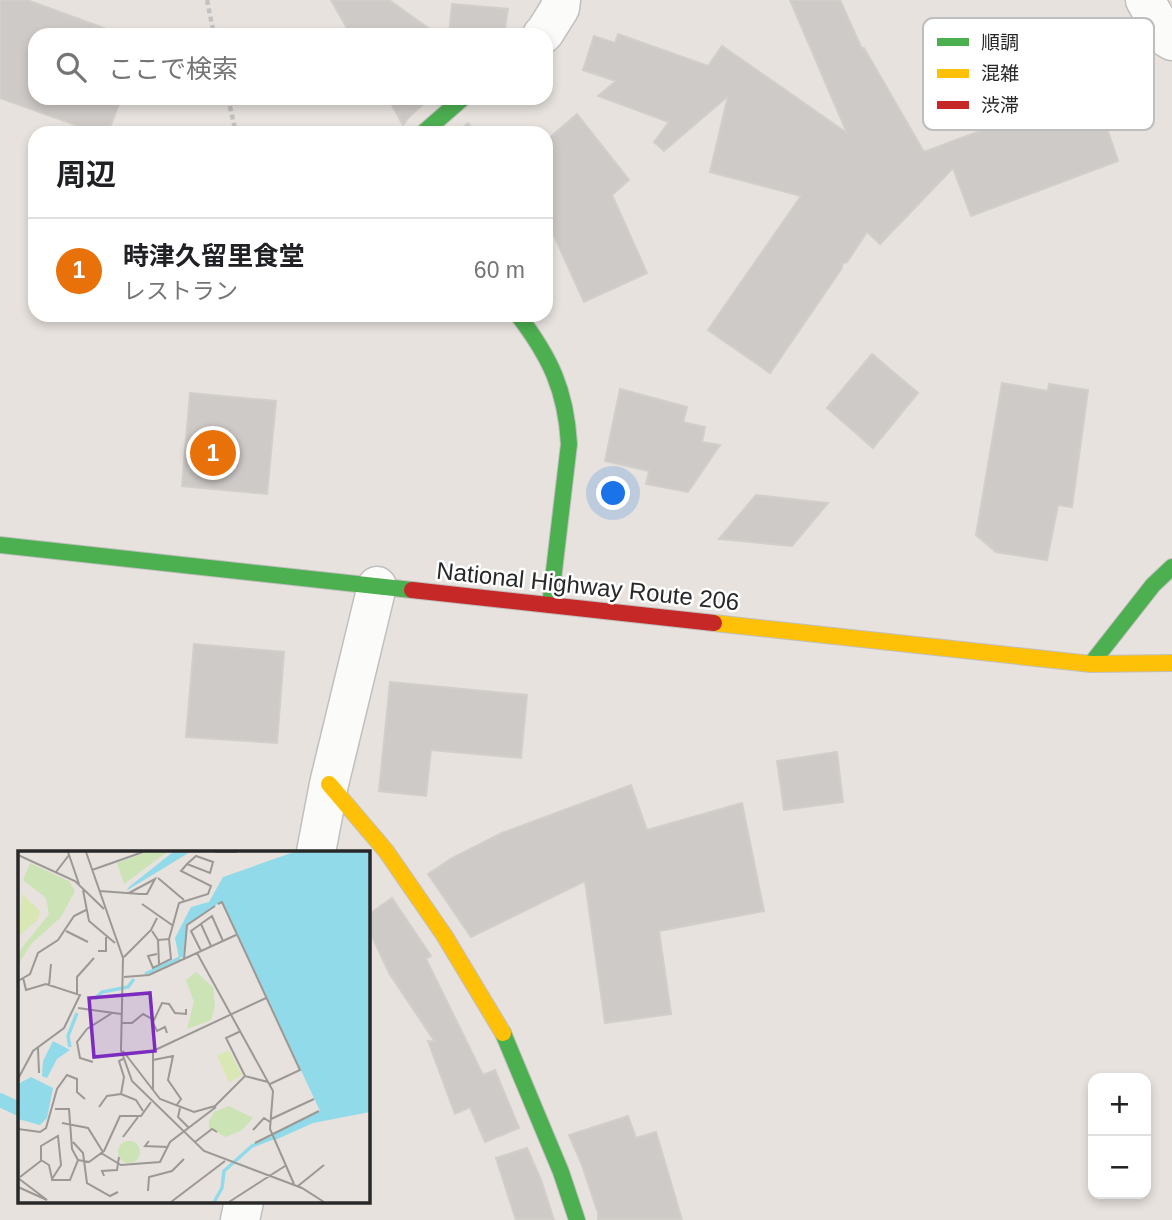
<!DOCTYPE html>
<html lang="ja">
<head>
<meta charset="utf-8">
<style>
  body { margin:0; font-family:Helvetica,"Noto Sans JP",sans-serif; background:#f6f6f6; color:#202124 }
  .controls { position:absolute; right:21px; bottom:21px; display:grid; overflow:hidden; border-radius:14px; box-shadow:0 4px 10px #0003 }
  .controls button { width:63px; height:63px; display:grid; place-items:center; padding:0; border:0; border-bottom:2px solid #e0e0e0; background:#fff; color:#202124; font:35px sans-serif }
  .you { position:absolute; left:614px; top:494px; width:24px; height:24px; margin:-18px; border:5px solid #fff; border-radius:50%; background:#1a73e8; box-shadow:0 0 0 10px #1a73e833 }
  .badge { display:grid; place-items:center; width:46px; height:46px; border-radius:50%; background:#1a73e8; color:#fff; font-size:23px; font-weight:700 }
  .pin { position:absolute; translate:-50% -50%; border:4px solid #fff; box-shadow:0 2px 7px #0006 }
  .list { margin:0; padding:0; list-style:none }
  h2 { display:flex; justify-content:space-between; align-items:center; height:91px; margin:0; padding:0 28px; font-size:30px }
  h2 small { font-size:23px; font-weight:400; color:#757577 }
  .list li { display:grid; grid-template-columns:46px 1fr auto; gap:21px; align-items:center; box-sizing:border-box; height:105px; padding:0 28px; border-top:2px solid #e0e0e0 }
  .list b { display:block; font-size:26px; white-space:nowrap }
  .list p { margin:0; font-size:23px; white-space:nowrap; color:#757577 }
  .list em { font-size:23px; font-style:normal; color:#757577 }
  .icon { flex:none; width:38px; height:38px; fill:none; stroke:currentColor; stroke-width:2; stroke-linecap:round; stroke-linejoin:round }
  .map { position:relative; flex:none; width:1172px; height:1220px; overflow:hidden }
  .search { position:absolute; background:#fff; box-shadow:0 4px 10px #0003; left:28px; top:28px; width:525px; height:77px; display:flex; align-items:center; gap:18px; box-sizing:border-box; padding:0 24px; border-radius:21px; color:#757577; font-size:26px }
  .panel { position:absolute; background:#fff; box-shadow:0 4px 10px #0003; left:28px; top:126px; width:525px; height:196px; border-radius:21px }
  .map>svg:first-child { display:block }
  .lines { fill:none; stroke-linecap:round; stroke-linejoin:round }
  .stream { stroke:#90daea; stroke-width:14 }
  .building { fill:#cecac7; stroke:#d2cec9; stroke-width:2 }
  .street-casing { stroke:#c0bfbf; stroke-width:41 }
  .fast-casing { stroke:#c0bfbf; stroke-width:18 }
  .slow-casing { stroke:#c0bfbf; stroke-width:18 }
  .jam-casing { stroke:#c0bfbf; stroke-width:18 }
  .path { stroke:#c3c2c2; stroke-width:4.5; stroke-dasharray:5 3.5; stroke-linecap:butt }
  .street { stroke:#fbfbfa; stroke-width:38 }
  .fast { stroke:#4caf50; stroke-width:16 }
  .slow { stroke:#ffc107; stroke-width:16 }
  .jam { stroke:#c62828; stroke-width:16 }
  .labels { text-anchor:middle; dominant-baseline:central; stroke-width:5; stroke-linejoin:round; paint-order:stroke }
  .street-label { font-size:24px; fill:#282828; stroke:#fff }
  .inset-river { fill:none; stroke:#90daea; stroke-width:3.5 }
  .inset-road { fill:none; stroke:#9b9895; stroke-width:2 }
  .view { fill:#7b2cbf; fill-opacity:0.15; stroke:#7b2cbf; stroke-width:3.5 }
  .inset-edge { fill:none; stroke:#282828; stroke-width:3.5 }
  .key { fill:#fff; stroke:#bebebe; stroke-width:2 }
  .key-label { font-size:19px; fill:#282828 }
</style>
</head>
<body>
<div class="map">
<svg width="1172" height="1220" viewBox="0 0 1172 1220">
  <rect width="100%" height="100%" fill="#e7e2dd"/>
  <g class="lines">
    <path class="stream" d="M0 1100 19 1109"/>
  </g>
  <path class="building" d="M0 0H27L123 35H35V98H121L108 133H98L0 98Z
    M331 0H389L438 35H351Z
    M790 0H840L862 49 864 48 924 152 1030 112 1021 88 1073 69 1089 112 1100 108 1118 161 971 216 953 168 880 244 867 232 847 262 842 264V268L770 373 708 330 801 196 710 172 728 96 664 151 654 142 669 122 598 96 616 81 583 70 594 36 615 43 618 34 708 66 722 46 847 133Z
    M452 4 508 9 504 35H449Z
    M388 98H430L409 117 403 125Z
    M577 114 629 180 612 195 647 273 584 302 546 218V141Z
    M468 123 476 133H456Z
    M872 354 918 393 873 448 827 408Z
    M1002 383 1048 391 1049 384 1088 390 1072 507 1058 505 1047 560 996 552 976 535Z
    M620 389 687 407 683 422 705 427 702 442 720 445 688 492 646 484 649 471 605 461Z
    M190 393 276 401 267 494 182 486Z
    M756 495 828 503 792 546 719 539Z
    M194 644 284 652 277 743 186 737Z
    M390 682 527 695 521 758 431 750 426 796 379 791Z
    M837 752 843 802 784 810 777 761Z
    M631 785 647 830 742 803 764 911 659 931 671 1014 605 1023 585 881 471 937 428 874 452 858 502 833Z
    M392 898 431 956 426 959 483 1075 495 1070 519 1128 485 1142 470 1107 455 1114 428 1041 435 1042 389 973 368 928V915Z
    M628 1116 636 1138 656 1132 682 1220H598V1213L582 1165 569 1135Z
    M527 1148 541 1180 554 1220H516L496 1158Z"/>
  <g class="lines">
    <defs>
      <path id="street" d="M1145 0 1167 38 1172 41
        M542 35 545 32 560 8 561 0
        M316 852 329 784 377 586
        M240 1220 244 1201"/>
      <path id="fast" d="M423 133 463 98
        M518 315C550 357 566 390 569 444L550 605
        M0 545 412 590
        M1091 664 1153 585 1172 567
        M503 1033 561 1172 577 1220"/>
      <path id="slow" d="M714 623 1091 664 1172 663
        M329 784 386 851 444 935 503 1033"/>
      <path id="jam" d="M412 590 714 623"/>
    </defs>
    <use href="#street" class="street-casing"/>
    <use href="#fast" class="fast-casing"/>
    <use href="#slow" class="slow-casing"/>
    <use href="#jam" class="jam-casing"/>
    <path class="path" d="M207 0 214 35
      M228 98 236 133"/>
    <use href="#street" class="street"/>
    <use href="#fast" class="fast"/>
    <use href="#slow" class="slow"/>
    <use href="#jam" class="jam"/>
  </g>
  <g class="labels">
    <g class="street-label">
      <text transform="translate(588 586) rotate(6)">National Highway Route 206</text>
    </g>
  </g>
  <g transform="translate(18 851)">
    <rect width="352" height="352" fill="#e7e2dd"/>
    <path d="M130 1H149L106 33 99 12ZM12 12 51 30 57 40 43 66 13 93 0 114V102L31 63 28 47 5 29ZM178 121 195 136 197 156 193 169 169 178 176 151 168 129ZM211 255 235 267 224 279 208 286 191 277V270L196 261ZM100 301a11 11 0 1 1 22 0a11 11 0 1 1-22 0Z" fill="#cce3b5"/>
    <path d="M4 43 22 60 20 68 0 86ZM211 199 224 224 211 231 199 205Z" fill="#d8e7b3"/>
    <path d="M155 1H172L108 40 111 36ZM276 1H352V261L295 272 257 289 254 283 302 260 204 50 169 74 165 106 161 107 157 87 173 56 191 51 205 26ZM35 190 52 199 39 208 29 227 24 225 25 210ZM13 226 35 237 29 267 22 274 0 268V233Z" fill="#90daea"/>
    <path class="inset-river" d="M127 123 162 107M77 148 84 141 110 136 116 128M52 196 50 185 59 162M196 351 204 337 206 320 234 295 257 286"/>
    <path class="inset-road" d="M50 1 61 33M68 1 105 107 103 199 114 230 186 300 284 337 306 351M197 1H219M0 4 57 30 86 58M74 19 125 1M38 21 51 4M140 27 166 49M65 39 71 70 97 92M82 40 122 43H129L137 28 111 42M124 53 154 74M200 53 204 51 282 219 252 233M183 73 193 95M48 80 70 91M134 80 140 89 141 113M151 88 161 52 190 43 193 35 163 20 169 13 178 5 195 11 192 22 169 13M80 100H88V86M183 100 173 80 194 65 205 90M179 102 255 240 252 278 276 333M139 103 130 105 135 117 153 108 151 88 140 89M106 106 133 79 139 67M166 108 169 74 197 55M106 126 131 124 218 84M0 130 12 123 20 102 40 89 56 65 68 59M31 135 33 113M59 143V126L76 107M60 157 103 163M134 170 139 180 147 176 149 182M104 172H114L125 163 136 169 144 152 151 153 157 162 168 163V158M223 180 208 187 227 225M20 197 21 222M105 200 142 248 176 261 197 255 227 225 250 231M105 208 101 210 106 226 103 243 118 249 125 260M135 209 155 205 150 229 163 248 158 255M75 211 62 207 59 191 69 178 94 162M0 228 15 200 46 177 62 144 28 133 8 139 5 126M135 239V200L248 147M81 256 89 245 103 243M162 257 160 266 171 277M253 268 296 248M44 272 70 277 85 301M0 278 22 281 28 277 39 238 49 224 59 228V241L67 248M235 279 246 267 252 271M40 285 43 314 34 328 31 314 23 309V295ZM105 286 120 266M131 290 127 295 150 296M55 291 65 302 69 332 92 345 100 341M177 291 194 278 199 281M237 292 301 260M83 302 103 314 142 311 152 291 198 256M60 309 71 311 86 300 102 265H123L133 251M86 325 84 320 99 319 101 306M2 326 24 309M0 327 29 349 0 336M34 329H52L60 309 54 298 51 258H37M280 335 306 314M130 340 131 326 154 320 166 308M153 351 207 310M211 351 267 315"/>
    <path class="view" d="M132 142 137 200 76 206 71 147Z"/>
    <rect width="352" height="352" class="inset-edge"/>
  </g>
  <rect x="923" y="18" width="231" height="112" rx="10" class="key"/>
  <rect x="937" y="38" width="32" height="8" fill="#4caf50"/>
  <rect x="937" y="69" width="32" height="9" fill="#ffc107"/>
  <rect x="937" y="101" width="32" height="8" fill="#c62828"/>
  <g class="key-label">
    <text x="981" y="49">順調</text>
    <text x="981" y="80">混雑</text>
    <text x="981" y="112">渋滞</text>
  </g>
</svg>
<div class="controls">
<button>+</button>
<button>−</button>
</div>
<div class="you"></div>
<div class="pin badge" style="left:213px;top:453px;background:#e8710a">1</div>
<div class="search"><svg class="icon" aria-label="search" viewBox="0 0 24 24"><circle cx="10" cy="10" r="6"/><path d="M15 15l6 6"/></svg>ここで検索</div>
<section class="panel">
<h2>周辺<small></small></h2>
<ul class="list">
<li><span class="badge" style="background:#e8710a">1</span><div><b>時津久留里食堂</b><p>レストラン</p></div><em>60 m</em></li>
</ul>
</section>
</div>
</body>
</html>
